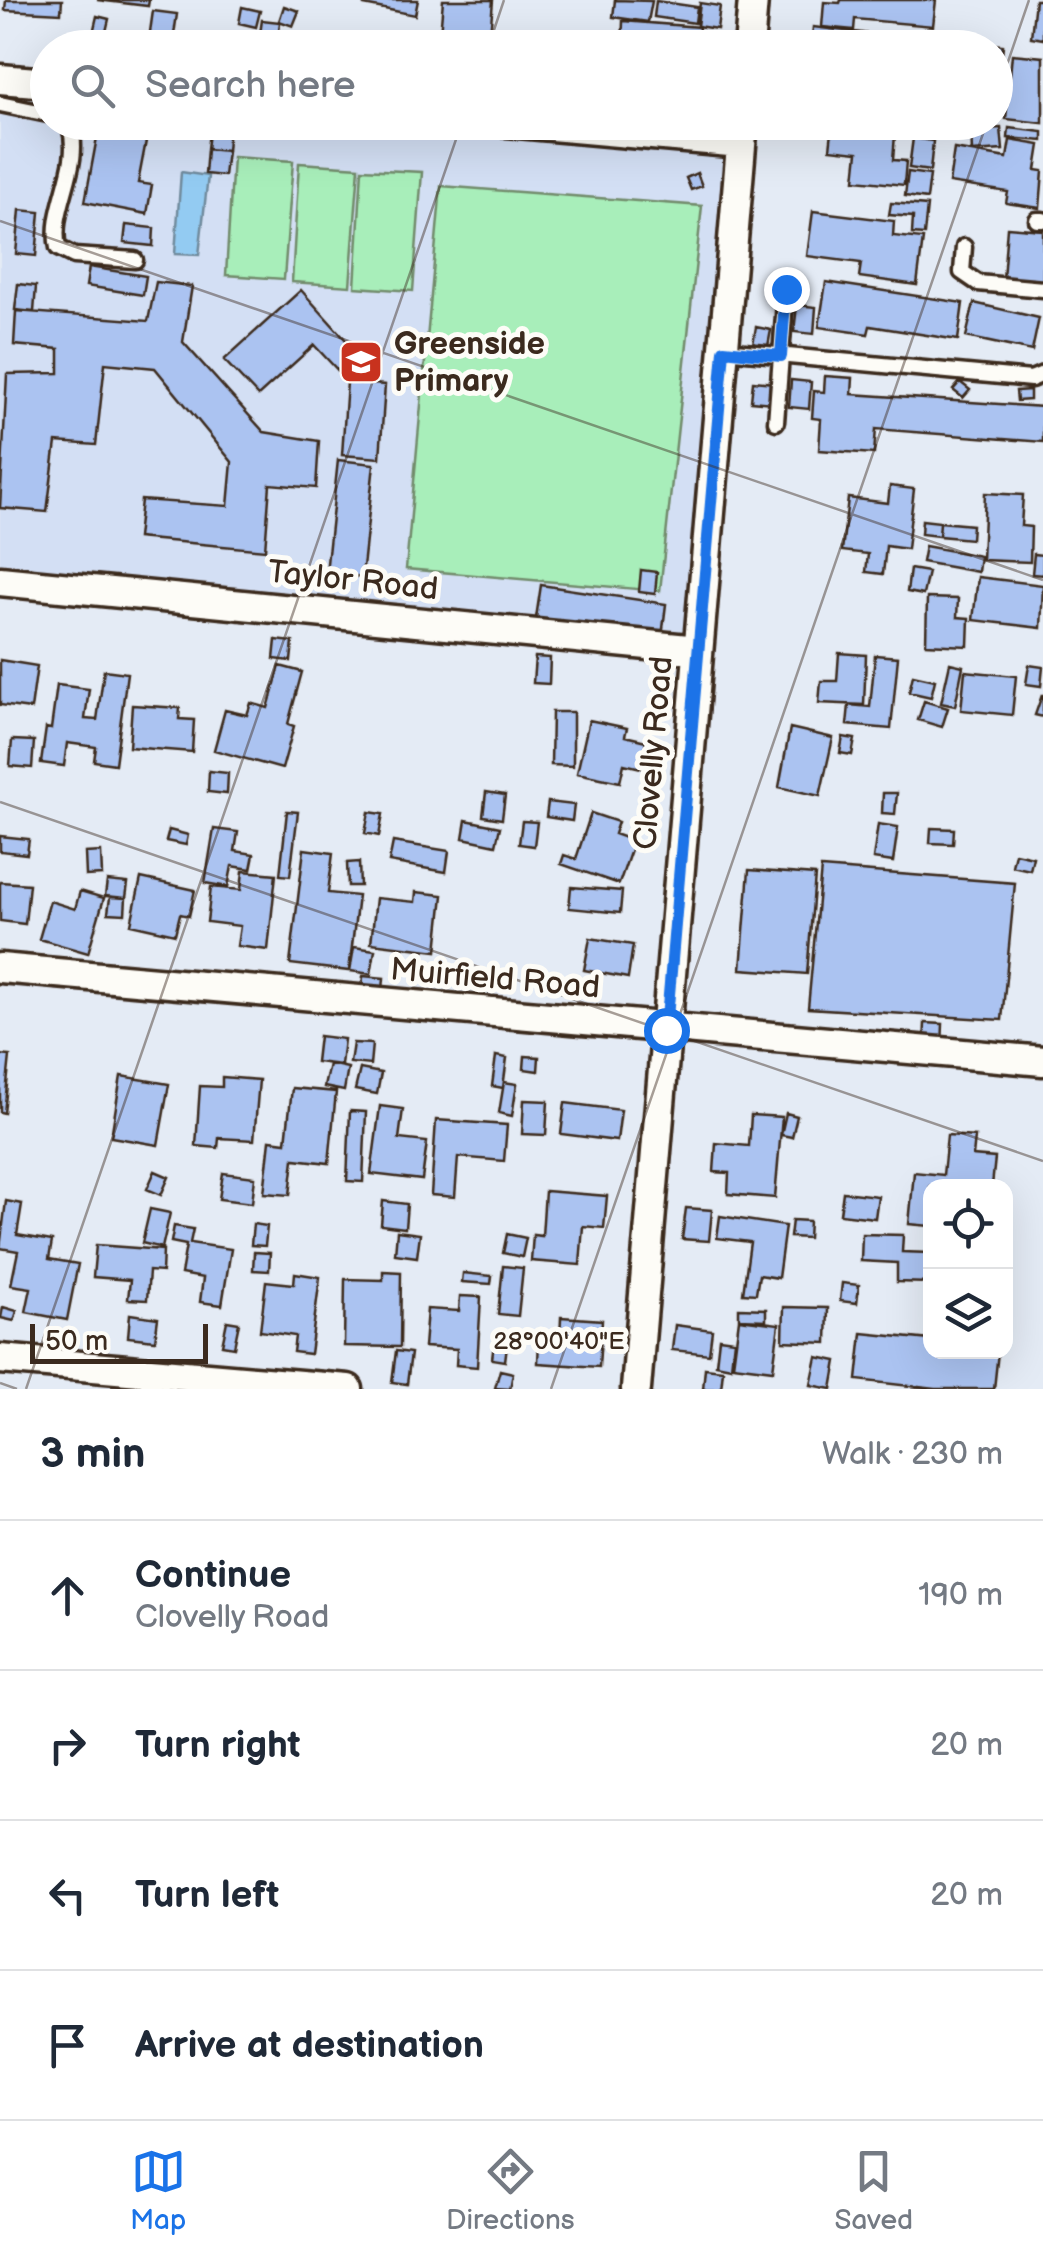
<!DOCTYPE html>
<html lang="en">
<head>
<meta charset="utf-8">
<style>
  body { margin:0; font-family:"Balsamiq Sans",sans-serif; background:#f2f2f3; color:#1f2937 }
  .controls { position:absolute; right:30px; bottom:30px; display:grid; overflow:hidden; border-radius:20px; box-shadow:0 10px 40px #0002 }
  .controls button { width:90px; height:90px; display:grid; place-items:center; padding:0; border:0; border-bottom:2px solid #e0e1e3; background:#fff; color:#1f2937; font:50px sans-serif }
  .scale { position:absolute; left:30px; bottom:25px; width:178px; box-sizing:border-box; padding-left:10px; border:5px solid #3b2a1e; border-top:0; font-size:28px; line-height:35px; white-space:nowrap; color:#3b2a1e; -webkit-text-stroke:8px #fdfcf7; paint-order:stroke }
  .stop { position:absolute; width:30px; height:30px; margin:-22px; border:8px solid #1a73e8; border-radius:50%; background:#fff }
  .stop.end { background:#1a73e8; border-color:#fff; box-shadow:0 2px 10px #0008 }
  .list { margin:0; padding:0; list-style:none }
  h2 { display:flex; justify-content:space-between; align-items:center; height:130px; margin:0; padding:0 40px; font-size:42px }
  h2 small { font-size:32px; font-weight:400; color:#747a83 }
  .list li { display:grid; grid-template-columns:65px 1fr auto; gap:30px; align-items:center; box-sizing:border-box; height:150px; padding:0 40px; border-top:2px solid #e0e1e3 }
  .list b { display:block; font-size:38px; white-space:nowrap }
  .list p { margin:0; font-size:32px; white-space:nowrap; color:#747a83 }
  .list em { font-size:32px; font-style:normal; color:#747a83 }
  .icon { flex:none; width:55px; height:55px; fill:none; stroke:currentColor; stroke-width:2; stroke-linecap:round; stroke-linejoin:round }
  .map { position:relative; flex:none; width:1043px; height:1389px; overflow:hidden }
  .search { position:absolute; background:#fff; box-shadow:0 10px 40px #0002; left:30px; right:30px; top:30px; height:110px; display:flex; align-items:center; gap:25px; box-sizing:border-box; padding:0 35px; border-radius:55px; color:#747a83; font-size:38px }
  .sheet { height:730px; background:#fff }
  nav { display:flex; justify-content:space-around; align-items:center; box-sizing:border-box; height:140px; border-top:2px solid #e0e1e3; background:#fff; font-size:28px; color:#747a83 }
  nav a { display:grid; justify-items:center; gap:5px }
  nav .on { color:#1a73e8 }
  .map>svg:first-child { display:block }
  .built { fill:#d3dff4 }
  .green { fill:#a8eeba; stroke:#728c6c; stroke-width:2.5 }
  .water { fill:#93cbf2; stroke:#708b9d; stroke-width:2.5 }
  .building { fill:#abc3f1; stroke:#3b2a1e; stroke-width:2.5 }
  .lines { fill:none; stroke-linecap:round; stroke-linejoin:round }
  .lane-casing { stroke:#3b2a1e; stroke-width:21 }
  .street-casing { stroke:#3b2a1e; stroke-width:35 }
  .lane { stroke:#fdfcf7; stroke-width:14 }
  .street { stroke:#fdfcf7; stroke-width:28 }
  .route { stroke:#1a73e8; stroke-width:12 }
  .ticks { fill:none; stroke:#3b2a1e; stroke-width:2.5; stroke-opacity:0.45 }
  .labels { text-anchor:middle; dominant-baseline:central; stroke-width:10; stroke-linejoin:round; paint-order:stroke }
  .poi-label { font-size:32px; font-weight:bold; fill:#3b2a1e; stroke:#fdfcf7; text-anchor:start }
  .street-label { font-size:32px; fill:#3b2a1e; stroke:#fdfcf7 }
  .ticks-label { font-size:25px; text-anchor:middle; fill:#3b2a1e; stroke:#fdfcf7; stroke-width:10; stroke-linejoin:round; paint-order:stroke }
</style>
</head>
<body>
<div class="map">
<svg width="1043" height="1389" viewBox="0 0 1043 1389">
  <rect width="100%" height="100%" fill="#e4ebf5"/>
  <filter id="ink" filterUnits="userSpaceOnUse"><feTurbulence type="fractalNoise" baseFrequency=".01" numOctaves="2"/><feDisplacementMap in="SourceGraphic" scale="20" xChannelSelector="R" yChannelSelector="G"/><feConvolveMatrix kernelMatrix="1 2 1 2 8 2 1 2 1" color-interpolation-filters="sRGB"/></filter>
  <g filter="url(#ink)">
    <path class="built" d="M0 79 47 83 48 122H507L741 143 698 650 0 581Z"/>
    <path class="green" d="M233 157 293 161 284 279 226 275Z
      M299 163 359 167 350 286 292 282Z
      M362 169 422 172 413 291 355 287Z
      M441 186 702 206 660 591 406 569Z"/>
    <path class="water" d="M181 172 208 176 199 255 175 254Z"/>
    <path class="building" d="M6 0H62L61 13 5 10Z
      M97 0H149L148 6Z
      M365 0H418L415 15 364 5Z
      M443 0H493L489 48 439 46Z
      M615 0 652 1 648 22 613 17Z
      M841 0H936L933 26 855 19 854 30 822 27 824 2 840 3Z
      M1035 0H1043V39L1031 37Z
      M656 1 697 7 695 23 654 17Z
      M700 3 720 6 717 29 697 26Z
      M284 6 299 11 293 26 279 21Z
      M242 7 260 11 256 27 239 23Z
      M153 11 177 14 173 42 149 39Z
      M97 16 109 19 105 36 93 33Z
      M262 20 280 22 277 48H258Z
      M623 21 699 27 697 48H622Z
      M813 27 928 41 927 48H811Z
      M972 42 1003 45 1000 73 996 72V48H971Z
      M1012 54 1043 57V123L1006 119Z
      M833 122H896L893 160 906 161 904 185 855 180 858 152 830 149Z
      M210 124 229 126 227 151 207 149Z
      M910 126H927V137H910Z
      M1001 128 1003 150 972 152 971 130Z
      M1009 128 1043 132V141L1008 138Z
      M98 132 146 141 138 183 152 185 147 214 85 202Z
      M913 138 933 141 930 171 909 168Z
      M1010 140 1040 145 1036 170 1043 171 1040 208 1006 203 1008 192 949 183 954 149 1007 158Z
      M207 149 227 151 224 176 205 174Z
      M908 172 930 175 927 199 905 196Z
      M697 173 702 186 691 190 686 178Z
      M891 203 927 206 924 235 912 234 913 217 889 215Z
      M20 210 40 212 36 256 16 254Z
      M813 211 894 221 893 236 923 239 917 285 859 277 861 263 807 256Z
      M126 225 154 228 153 246 124 243Z
      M1007 227 1043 230V282L1003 279Z
      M89 267 146 276 143 295 86 286Z
      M156 282 192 286 183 342 264 432 319 441 316 488 270 484 265 550 137 538 141 500 228 506 232 462 155 368 105 363 96 445 56 442 47 512 0 508 7 374 59 373V349L14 345 16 311 148 321Z
      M826 282 963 303 958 340 870 326 868 334 819 327Z
      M18 284 36 286 34 312 15 310Z
      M301 290 362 358 343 376 314 345 258 396 224 360Z
      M974 303 1039 318 1032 351 966 337Z
      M797 305 816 307 814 334 794 332Z
      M756 327 771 330 768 346 753 344Z
      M825 376 853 378 852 394 1043 407V442L876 429 874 454 819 450 821 419 812 418 814 391 824 392Z
      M791 380 811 382 809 409 789 407Z
      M753 381 774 383 772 403 751 401Z
      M347 382 385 385 380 458 342 455Z
      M960 382 970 390 963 398 953 390Z
      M1030 390V400L1017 401 1016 391Z
      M338 460 374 464 362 577 326 573Z
      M890 486 914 489 907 549 886 546 883 574 866 572 868 554 842 551 848 498 888 503Z
      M985 493 1023 495 1021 526 1031 527 1030 562 982 560Z
      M922 520 940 522 939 536 921 534Z
      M940 522 972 525 971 539 939 536Z
      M925 546 980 556 978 572 922 562Z
      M1034 554 1043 555V575L1032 574Z
      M910 569 928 572 923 595 907 592Z
      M641 570 657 572 655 594 639 592Z
      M978 577 1043 585 1041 628 973 620Z
      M541 585 666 604 662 637 536 618Z
      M927 598 958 599 957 617 969 618 968 646 926 644Z
      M276 640 293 642 291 661 274 659Z
      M839 653 866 655 864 705 819 703 821 681H837Z
      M875 655 898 657 891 729 847 725 849 705 870 707Z
      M535 657 550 658 549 684 533 683Z
      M0 660 37 666 31 709 0 705Z
      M950 663 963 666 955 706 941 703Z
      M1029 665 1043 667 1041 686 1026 684Z
      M280 666 302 672 288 724 294 726 282 769 214 750 225 710 247 715 251 703 268 708Z
      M104 670 127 673 115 764 94 761 96 747 67 743 64 766 41 763 46 728 51 729 57 685 89 689 85 719 97 720Z
      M965 671 1016 676 1012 715 961 710Z
      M913 675 935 680 931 697 909 692Z
      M1042 695H1043V717L1035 715Z
      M924 701 948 708 942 727 918 720Z
      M132 705 180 708 179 719 194 720 192 752 129 747Z
      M552 712H573V766L551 765Z
      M589 720 627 728 625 736 646 741 641 768 624 764 620 782 577 773Z
      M790 728 833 738 820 796 779 787Z
      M843 737 855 739 852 755 840 753Z
      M12 740 34 741 32 768 10 766Z
      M209 771 228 773 227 794 208 792Z
      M486 792 505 795 502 819 483 816Z
      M883 793H897L895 814 882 813Z
      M548 802 574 805 572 821 546 817Z
      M287 811 298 812 290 876 280 875Z
      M369 812 383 814 379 836 365 833Z
      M591 813 618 822 614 834 634 841 619 884 561 864 564 855 576 859Z
      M466 820 500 827 496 845 463 838Z
      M522 821 537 822 534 846 519 844Z
      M878 824 898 827 893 862 873 859Z
      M931 828 954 829 953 844 930 843Z
      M214 829 238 832 235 851 254 854 251 869 232 866 228 887 205 883Z
      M169 830 188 835 186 845 166 841Z
      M0 836 29 839 27 854 0 851Z
      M393 842 449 851 446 872 389 862Z
      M304 849 333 853 328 893 358 896 349 971 290 964Z
      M101 852 102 875 86 876 85 853Z
      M1015 853 1033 857 1030 870 1012 866Z
      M359 862 360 886H348L347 863Z
      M821 868 1015 883 1002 1020 808 1008Z
      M749 870 815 875 807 974 741 969Z
      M243 871 276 874 268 950 237 946 240 926 207 922 211 887 241 890Z
      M141 878 195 890 189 916 180 914 175 934 131 924Z
      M107 881 128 883 126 898 105 896Z
      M0 882 29 884 25 924 0 921Z
      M571 887 622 891 620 913 569 908Z
      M80 891 104 898 88 953 39 939 50 901 75 909Z
      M416 892 443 895 437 951 371 943 376 898 415 902Z
      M110 897 126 898 125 914 108 913Z
      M590 938 633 945 628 978 584 970Z
      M354 947 375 950 371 974 350 971Z
      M363 976 384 978 382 1002 361 1000Z
      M925 1023 943 1024 942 1047 924 1046Z
      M319 1036 344 1039 341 1065 316 1062Z
      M353 1043 372 1044 370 1065 350 1063Z
      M0 1055 10 1056 4 1113 0 1112Z
      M496 1056 507 1058 503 1088 492 1086Z
      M525 1056 539 1057 538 1071 524 1069Z
      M329 1064 348 1068 344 1091 324 1087Z
      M360 1069 381 1073 377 1094 355 1090Z
      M121 1076 169 1084 158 1145 111 1137Z
      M222 1077 259 1080 254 1140 219 1138 218 1148 196 1146 200 1086 222 1087Z
      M504 1082 517 1084 512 1116 499 1113Z
      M292 1088 336 1092 329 1163 294 1159 290 1195 264 1193 270 1140 286 1142Z
      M524 1100 548 1101 546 1135 522 1134Z
      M565 1103 621 1110 617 1141 561 1134Z
      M380 1106 403 1109 399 1139 427 1142 422 1180 371 1174Z
      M350 1111 366 1112 363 1182 347 1181Z
      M786 1113 797 1116 792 1137 781 1135Z
      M751 1115 782 1117 775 1198 728 1194 729 1173 714 1172 716 1143 749 1146Z
      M436 1120 507 1125 504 1161 458 1157 455 1197 431 1195Z
      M947 1135 975 1137 973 1156 995 1158 992 1186H930V1226L909 1224 914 1172 943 1175Z
      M155 1171 169 1177 161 1195 147 1189Z
      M223 1173 255 1177 252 1203 219 1199Z
      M545 1191 607 1196 604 1228 583 1226 580 1265 531 1261 533 1235 542 1236Z
      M843 1192 878 1196 875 1218 840 1214Z
      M6 1201 22 1204 17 1235 52 1241 49 1259 78 1264 67 1320 26 1312 31 1288 11 1285 18 1251 0 1248Z
      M383 1201 407 1204 405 1228 381 1225Z
      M686 1208 712 1210 709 1241 682 1239Z
      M150 1209 170 1213 162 1248 142 1243Z
      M720 1216 785 1226 778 1278 759 1275 756 1294 743 1293 750 1242 717 1238Z
      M792 1220 809 1221 808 1238 790 1237Z
      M253 1224 267 1226 265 1246 251 1245Z
      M174 1226 193 1229 190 1243 231 1249 222 1305 200 1302 203 1278 181 1274 186 1245 171 1242Z
      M397 1231 420 1234 417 1257 395 1254Z
      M507 1234 526 1238 522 1257 503 1253Z
      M862 1234 903 1235 902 1252 930 1253V1283L897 1282V1263L861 1261Z
      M96 1245 163 1250 162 1272 149 1271 147 1300 128 1299 130 1280 93 1277Z
      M254 1252 270 1253 269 1271 253 1270Z
      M503 1266 523 1268 518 1316 498 1314Z
      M383 1271 401 1272 400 1347 344 1346 345 1279 383 1280Z
      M295 1273 320 1277 310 1354 293 1352 295 1336 260 1331 266 1281 294 1284Z
      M463 1273 492 1276 491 1284 462 1282Z
      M842 1283 859 1285 857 1303 840 1301Z
      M460 1296 481 1297 477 1367 456 1365 457 1349 424 1347 427 1309 459 1311Z
      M3 1307 17 1311 14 1321 1 1318Z
      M784 1307 828 1308 827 1343 783 1341Z
      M739 1308 766 1309V1320L739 1319Z
      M130 1314 158 1318 155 1340 128 1337Z
      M561 1317 602 1320 599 1367 538 1363 539 1339 560 1341Z
      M739 1319 779 1324 773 1370 733 1365Z
      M227 1321 239 1323 234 1347 222 1345Z
      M675 1325 712 1330 709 1354 672 1350Z
      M862 1333 930 1340V1352H998L994 1389H936L857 1380Z
      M719 1338 734 1340 731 1367 716 1364Z
      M494 1343 507 1345 505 1361 492 1359Z
      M396 1351 411 1353 407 1384 392 1382Z
      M817 1357 837 1361 832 1389 811 1385Z
      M705 1368 723 1370 721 1389H703Z
      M500 1370 513 1373 510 1389 495 1388Z"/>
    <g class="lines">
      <defs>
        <path id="lane" d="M0 104 48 114
          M64 122 70 127C83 166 49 209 58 248L74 256 135 260
          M1037 220H1043
          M964 247 962 272 978 283 1043 289
          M724 350 1031 379 1043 374
          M776 422 786 289"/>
        <path id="street" d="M749 48 753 0
          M0 79 48 83
          M507 122 741 143
          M0 581 698 650
          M0 968 1043 1061
          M0 1359 348 1389
          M636 1389 743 122"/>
      </defs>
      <use href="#lane" class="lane-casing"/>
      <use href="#street" class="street-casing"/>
      <use href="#lane" class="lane"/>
      <use href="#street" class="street"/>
    </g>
  </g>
  <g class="lines" filter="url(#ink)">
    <path class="route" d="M666 1030 724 350 781 356 786 289"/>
  </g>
  <path class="ticks" d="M488 48 504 0M996 97 1029 0M0 221 1043 580M0 802 1043 1161M0 1383 17 1389M26 1389 462 122M551 1389 987 122"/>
  <defs>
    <symbol id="school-square" viewBox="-11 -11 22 22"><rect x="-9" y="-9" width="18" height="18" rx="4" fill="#c8321e" stroke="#fdfcf7"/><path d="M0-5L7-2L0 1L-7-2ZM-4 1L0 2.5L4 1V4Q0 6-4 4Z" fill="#fff"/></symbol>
  </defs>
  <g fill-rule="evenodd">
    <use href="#school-square" x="336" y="337" width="50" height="50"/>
  </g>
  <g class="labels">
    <g class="poi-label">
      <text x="394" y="344">Greenside<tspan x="394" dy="37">Primary</tspan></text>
    </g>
    <g class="street-label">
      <text transform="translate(353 581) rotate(6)">Taylor Road</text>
      <text transform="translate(654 753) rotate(-85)">Clovelly Road</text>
      <text transform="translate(495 979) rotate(5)">Muirfield Road</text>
    </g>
  </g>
  <g class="ticks-label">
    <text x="559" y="1349">28°00'40"E</text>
  </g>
</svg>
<div class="controls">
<button><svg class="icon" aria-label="locate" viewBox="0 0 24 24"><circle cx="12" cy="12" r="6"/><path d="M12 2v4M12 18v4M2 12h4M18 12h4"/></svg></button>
<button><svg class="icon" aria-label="layers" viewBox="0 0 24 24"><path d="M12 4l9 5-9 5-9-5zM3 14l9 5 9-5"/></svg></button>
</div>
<div class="scale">50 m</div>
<div class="stop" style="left:666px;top:1030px"></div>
<div class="stop end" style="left:786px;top:289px"></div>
<div class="search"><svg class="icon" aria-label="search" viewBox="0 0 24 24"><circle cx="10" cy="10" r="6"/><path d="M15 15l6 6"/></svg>Search here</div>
</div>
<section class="sheet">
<h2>3 min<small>Walk · 230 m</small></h2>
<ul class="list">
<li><svg class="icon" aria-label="ahead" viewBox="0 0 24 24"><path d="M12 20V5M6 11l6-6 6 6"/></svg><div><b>Continue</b><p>Clovelly Road</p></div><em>190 m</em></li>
<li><svg class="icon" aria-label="right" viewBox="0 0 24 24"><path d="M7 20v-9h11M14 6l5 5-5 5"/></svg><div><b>Turn right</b></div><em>20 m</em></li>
<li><svg class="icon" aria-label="left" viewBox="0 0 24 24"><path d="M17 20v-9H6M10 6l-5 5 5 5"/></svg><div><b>Turn left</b></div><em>20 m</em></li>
<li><svg class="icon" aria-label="arrive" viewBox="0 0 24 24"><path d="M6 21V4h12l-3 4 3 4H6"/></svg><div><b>Arrive at destination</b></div></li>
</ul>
</section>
<nav>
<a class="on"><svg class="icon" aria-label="map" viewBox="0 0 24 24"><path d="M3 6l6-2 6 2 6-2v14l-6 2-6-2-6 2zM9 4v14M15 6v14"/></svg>Map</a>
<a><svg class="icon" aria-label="directions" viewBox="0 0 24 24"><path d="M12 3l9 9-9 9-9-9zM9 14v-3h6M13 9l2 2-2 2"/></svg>Directions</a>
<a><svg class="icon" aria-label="saved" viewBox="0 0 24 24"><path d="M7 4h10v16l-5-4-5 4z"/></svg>Saved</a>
</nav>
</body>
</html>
